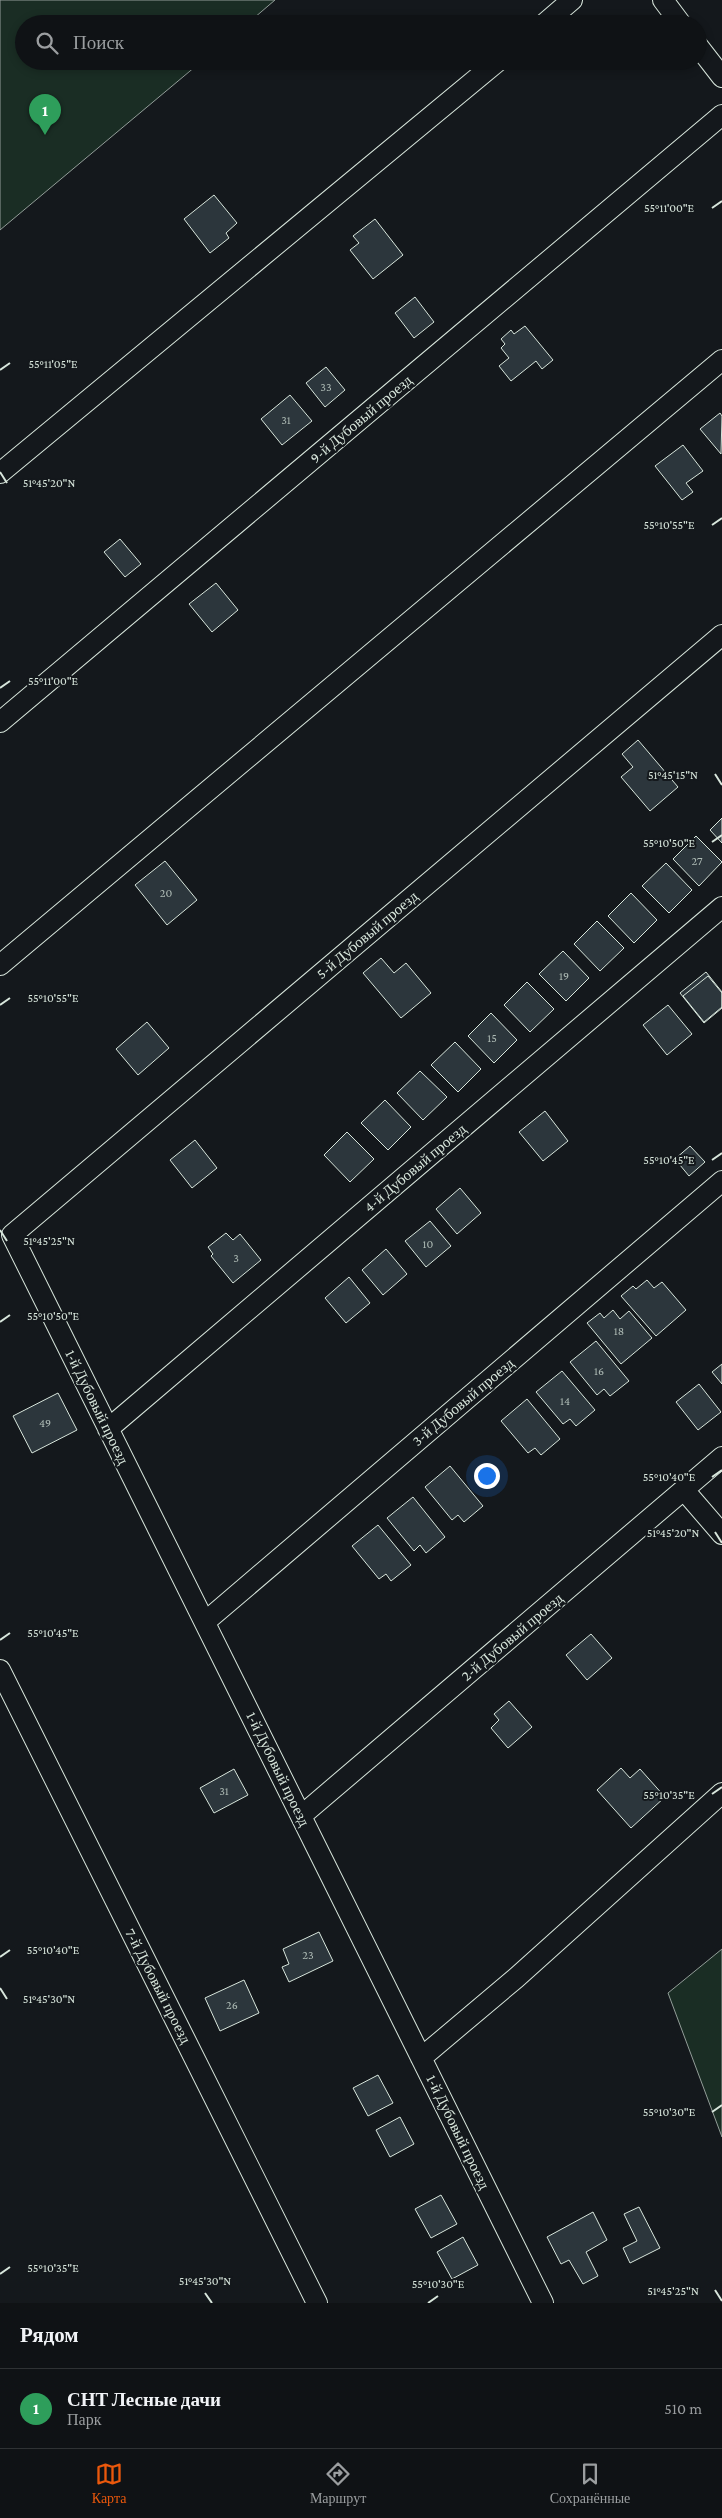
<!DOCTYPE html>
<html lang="ru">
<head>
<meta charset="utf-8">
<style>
  body { margin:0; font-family:"Crimson Pro",serif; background:#1d2022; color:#f1f3f6 }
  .you { position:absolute; left:486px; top:1475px; width:18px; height:18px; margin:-12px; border:4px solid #fff; border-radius:50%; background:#1a73e8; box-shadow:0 0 0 8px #1a73e833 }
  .badge { display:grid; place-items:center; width:32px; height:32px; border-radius:50%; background:#ea580c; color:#fff; font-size:16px; font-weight:700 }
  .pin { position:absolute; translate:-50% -41px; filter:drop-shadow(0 1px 2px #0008) }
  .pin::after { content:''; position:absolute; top:26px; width:18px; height:15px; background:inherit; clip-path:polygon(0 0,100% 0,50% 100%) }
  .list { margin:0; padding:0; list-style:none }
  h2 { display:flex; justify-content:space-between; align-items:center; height:65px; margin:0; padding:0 20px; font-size:21px }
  h2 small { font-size:16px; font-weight:400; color:#9b9ea0 }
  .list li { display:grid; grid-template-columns:32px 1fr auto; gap:15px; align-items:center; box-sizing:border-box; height:80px; padding:0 20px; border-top:1px solid #2f3234 }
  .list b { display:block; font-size:19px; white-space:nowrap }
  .list p { margin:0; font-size:16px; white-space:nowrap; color:#9b9ea0 }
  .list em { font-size:16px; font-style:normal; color:#9b9ea0 }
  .icon { flex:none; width:28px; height:28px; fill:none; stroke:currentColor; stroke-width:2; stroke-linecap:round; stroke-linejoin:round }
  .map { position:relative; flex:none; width:722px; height:2303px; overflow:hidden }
  .search { position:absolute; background:#0f1215; box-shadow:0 2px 8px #0003; left:15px; right:15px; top:15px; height:55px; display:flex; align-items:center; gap:12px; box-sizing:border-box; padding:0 18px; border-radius:28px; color:#9b9ea0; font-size:19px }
  .sheet { height:145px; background:#0f1215 }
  nav { display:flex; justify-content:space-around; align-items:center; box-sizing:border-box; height:70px; border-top:1px solid #2f3234; background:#0f1215; font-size:14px; color:#9b9ea0 }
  nav a { display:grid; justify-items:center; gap:2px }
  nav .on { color:#ea580c }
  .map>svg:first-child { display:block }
  .green { fill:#1a2d24; stroke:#939e99 }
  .building { fill:#2c363c; stroke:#d8e6dc }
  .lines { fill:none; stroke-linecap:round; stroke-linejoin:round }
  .minor-casing { stroke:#d8e6dc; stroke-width:22 }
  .minor { stroke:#14181c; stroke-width:20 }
  .ticks { fill:none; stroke:#d8e6dc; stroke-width:2 }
  .labels { text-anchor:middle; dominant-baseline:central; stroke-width:4; stroke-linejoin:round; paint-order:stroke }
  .number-label { font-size:12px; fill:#adbab4 }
  .street-label { font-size:15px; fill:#d8e6dc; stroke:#14181c }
  .ticks-label { font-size:12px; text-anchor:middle; fill:#d8e6dc; stroke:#14181c; stroke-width:4; stroke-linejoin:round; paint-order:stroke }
</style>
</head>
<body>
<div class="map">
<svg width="722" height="2303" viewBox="0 0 722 2303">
  <rect width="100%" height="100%" fill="#14181c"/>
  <path class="green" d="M0 0H275L247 24H24V61H202L0 230Z
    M722 1949V2137L668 1993Z"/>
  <path class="building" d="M214 195 237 223 226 233 229 238 210 253 184 219Z
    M375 219 403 255 373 279 350 250 359 243 353 236Z
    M415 297 434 322 414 338 395 313Z
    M525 326 553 360 542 369 536 361 511 381 499 366 509 358 501 348 505 344 501 339 511 330 514 334Z
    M326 367 345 390 325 407 306 383Z
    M290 395 312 421 282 445 261 419Z
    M720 413 722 416 721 454 700 429Z
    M683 445 703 471 686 483 693 492 682 500 655 466Z
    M120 539 141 564 125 577 104 552Z
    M216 583 238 610 212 632 189 604Z
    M638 740 678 787 650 811 621 777 633 767 622 754Z
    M722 818V843L710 830Z
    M696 836 722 862 699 886 673 859Z
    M165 861 197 900 167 925 135 885Z
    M666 863 692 890 669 913 642 886Z
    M631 893 657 920 634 943 608 916Z
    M597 921 624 948 600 971 574 944Z
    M563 951 589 978 566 1001 539 974Z
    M381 958 394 973 406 963 431 993 401 1018 363 973Z
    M706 972 722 992V1008L704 1023 680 993Z
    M708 976 722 993V1007L704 1022 683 996Z
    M527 982 554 1009 530 1032 504 1005Z
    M668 1005 692 1034 667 1055 643 1025Z
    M491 1013 517 1040 494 1063 468 1036Z
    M147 1022 169 1048 138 1075 116 1049Z
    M455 1042 481 1069 458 1092 431 1065Z
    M420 1071 447 1097 423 1120 397 1093Z
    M385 1100 411 1127 388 1150 361 1123Z
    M545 1111 568 1141 543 1161 519 1132Z
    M347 1132 374 1159 350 1182 324 1155Z
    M195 1140 217 1168 192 1188 170 1160Z
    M690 1146 705 1162 689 1176 675 1159Z
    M460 1188 481 1213 457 1234 436 1209Z
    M430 1221 451 1246 426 1267 405 1241Z
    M226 1233 233 1240 240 1234 261 1260 233 1283 211 1256 213 1254 208 1247Z
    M386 1249 407 1274 383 1295 362 1270Z
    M349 1277 370 1303 346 1323 325 1298Z
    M647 1280 654 1288 662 1282 686 1310 656 1336 621 1296 633 1286 636 1289Z
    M613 1310 620 1319 629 1311 652 1338 621 1364 587 1323 600 1313 604 1318Z
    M596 1341 629 1381 610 1396 604 1389 597 1395 570 1362Z
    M722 1364V1384L712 1372Z
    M562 1371 595 1410 576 1426 570 1419 563 1424 536 1392Z
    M699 1384 721 1412 698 1430 676 1402Z
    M58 1393 77 1430 32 1453 13 1416Z
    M527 1399 560 1439 541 1455 535 1448 528 1453 501 1421Z
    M450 1466 483 1506 464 1522 458 1515 452 1520 425 1487Z
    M413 1497 445 1537 426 1553 420 1545 414 1551 387 1518Z
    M378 1525 411 1565 391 1581 386 1574 379 1579 352 1546Z
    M591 1634 612 1658 587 1680 566 1655Z
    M509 1701 532 1727 508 1748 491 1728 499 1720 494 1714Z
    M621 1768 630 1778 640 1769 665 1797 631 1828 597 1790Z
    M234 1769 248 1795 214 1813 200 1788Z
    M319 1932 333 1961 289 1982 282 1967 289 1964 283 1949Z
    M244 1980 259 2013 220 2031 205 1998Z
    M378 2075 393 2103 368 2116 353 2088Z
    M400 2117 414 2144 390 2157 376 2130Z
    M441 2195 457 2224 431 2238 415 2209Z
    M639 2207 660 2248 630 2263 623 2248 637 2241 624 2214Z
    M593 2212 607 2240 586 2252 598 2276 583 2284 569 2260 561 2264 547 2237Z
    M463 2237 478 2265 452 2279 437 2252Z"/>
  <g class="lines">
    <defs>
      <path id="minor" d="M663 0 681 24
        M544 24 572 0
        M698 46 722 77
        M0 473 498 61
        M0 722 722 115
        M0 965 722 360
        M108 1429 722 907
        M684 1490 722 1534
        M205 1622 722 1181
        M0 1670 317 2303
        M301 1816 722 1457
        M421 2058 516 1978 722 1793
        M543 2303 12 1235 722 635"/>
    </defs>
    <use href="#minor" class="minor-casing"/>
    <use href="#minor" class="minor"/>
  </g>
  <path class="ticks" d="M712 208 722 201M0 370 10 363M0 472 7 483M712 525 722 518M0 688 10 681M715 774 722 785M712 842 722 835M0 1005 10 998M712 1160 722 1153M0 1230 7 1241M0 1322 10 1315M712 1477 722 1470M715 1532 722 1543M0 1640 10 1633M712 1794 722 1787M0 1957 10 1950M0 1988 7 1999M712 2112 722 2105M0 2274 10 2267M715 2290 722 2301M205 2293 212 2303M428 2303 438 2296"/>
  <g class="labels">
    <g class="number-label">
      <text x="326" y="387">33</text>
      <text x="286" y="420">31</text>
      <text x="697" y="861">27</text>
      <text x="166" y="893">20</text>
      <text x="564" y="976">19</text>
      <text x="492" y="1038">15</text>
      <text x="428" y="1244">10</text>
      <text x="236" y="1258">3</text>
      <text x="619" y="1331">18</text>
      <text x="599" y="1371">16</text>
      <text x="565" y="1401">14</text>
      <text x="45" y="1423">49</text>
      <text x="224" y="1791">31</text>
      <text x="308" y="1955">23</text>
      <text x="232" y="2005">26</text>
    </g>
    <g class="street-label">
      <text transform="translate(361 419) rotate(-40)">9-й Дубовый проезд</text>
      <text transform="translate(367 935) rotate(-40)">5-й Дубовый проезд</text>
      <text transform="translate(415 1168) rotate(-40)">4-й Дубовый проезд</text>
      <text transform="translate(463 1402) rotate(-40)">3-й Дубовый проезд</text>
      <text transform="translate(97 1407) rotate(64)">1-й Дубовый проезд</text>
      <text transform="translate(512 1637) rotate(-40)">2-й Дубовый проезд</text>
      <text transform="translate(278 1769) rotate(64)">1-й Дубовый проезд</text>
      <text transform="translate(158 1986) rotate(63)">7-й Дубовый проезд</text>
      <text transform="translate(458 2132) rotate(64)">1-й Дубовый проезд</text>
    </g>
  </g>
  <g class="ticks-label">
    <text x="669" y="212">55°11'00"E</text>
    <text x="53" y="368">55°11'05"E</text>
    <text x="49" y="487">51°45'20"N</text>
    <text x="669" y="529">55°10'55"E</text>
    <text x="53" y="685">55°11'00"E</text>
    <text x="673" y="779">51°45'15"N</text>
    <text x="669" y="847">55°10'50"E</text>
    <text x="53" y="1002">55°10'55"E</text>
    <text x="669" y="1164">55°10'45"E</text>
    <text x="49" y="1245">51°45'25"N</text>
    <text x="53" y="1320">55°10'50"E</text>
    <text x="669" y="1481">55°10'40"E</text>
    <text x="673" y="1537">51°45'20"N</text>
    <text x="53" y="1637">55°10'45"E</text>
    <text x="669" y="1799">55°10'35"E</text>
    <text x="53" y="1954">55°10'40"E</text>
    <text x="49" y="2003">51°45'30"N</text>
    <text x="669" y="2116">55°10'30"E</text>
    <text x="53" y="2272">55°10'35"E</text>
    <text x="205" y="2285">51°45'30"N</text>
    <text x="438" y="2288">55°10'30"E</text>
    <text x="673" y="2295">51°45'25"N</text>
  </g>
</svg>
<div class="you"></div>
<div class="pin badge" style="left:45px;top:135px;background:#2e9e5b">1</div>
<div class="search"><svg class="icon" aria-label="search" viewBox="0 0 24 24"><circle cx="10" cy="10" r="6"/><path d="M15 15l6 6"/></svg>Поиск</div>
</div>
<section class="sheet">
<h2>Рядом<small></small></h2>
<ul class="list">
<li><span class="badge" style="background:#2e9e5b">1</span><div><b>СНТ Лесные дачи</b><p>Парк</p></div><em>510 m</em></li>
</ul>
</section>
<nav>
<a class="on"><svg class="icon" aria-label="map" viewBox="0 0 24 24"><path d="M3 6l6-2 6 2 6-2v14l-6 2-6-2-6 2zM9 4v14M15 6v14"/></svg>Карта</a>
<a><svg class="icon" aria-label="directions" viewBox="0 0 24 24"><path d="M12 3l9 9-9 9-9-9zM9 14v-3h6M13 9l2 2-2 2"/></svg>Маршрут</a>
<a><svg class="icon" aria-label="saved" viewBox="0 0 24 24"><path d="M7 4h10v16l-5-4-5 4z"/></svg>Сохранённые</a>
</nav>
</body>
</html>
